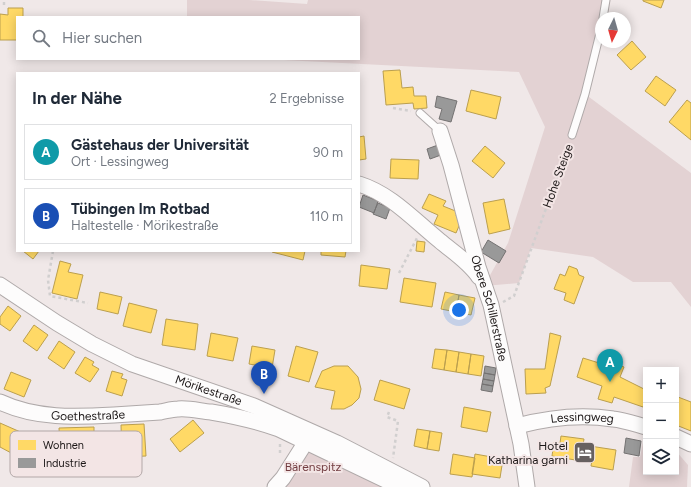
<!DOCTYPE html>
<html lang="de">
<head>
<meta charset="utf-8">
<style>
  body { margin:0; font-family:Figtree,sans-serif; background:#f2f2f3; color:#1f2937 }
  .controls { position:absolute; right:12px; bottom:12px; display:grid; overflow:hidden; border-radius:0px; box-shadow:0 2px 10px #0003 }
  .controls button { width:36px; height:36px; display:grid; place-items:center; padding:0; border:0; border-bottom:1px solid #e0e1e3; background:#fff; color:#1f2937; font:20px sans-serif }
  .compass { position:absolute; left:595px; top:12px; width:36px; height:36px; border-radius:50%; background:#fff; box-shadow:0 2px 10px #0003; rotate:185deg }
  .you { position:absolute; left:459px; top:310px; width:14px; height:14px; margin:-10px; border:3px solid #fff; border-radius:50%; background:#1a73e8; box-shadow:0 0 0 6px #1a73e833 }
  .badge { display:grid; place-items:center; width:26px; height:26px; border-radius:50%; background:#666060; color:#fff; font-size:13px; font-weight:700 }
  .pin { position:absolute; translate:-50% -33px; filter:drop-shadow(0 1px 2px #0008) }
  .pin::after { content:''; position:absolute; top:21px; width:14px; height:12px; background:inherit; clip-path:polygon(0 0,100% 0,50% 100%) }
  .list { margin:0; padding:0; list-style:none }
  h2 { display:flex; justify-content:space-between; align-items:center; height:52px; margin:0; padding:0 16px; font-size:17px }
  h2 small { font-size:13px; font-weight:400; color:#747a83 }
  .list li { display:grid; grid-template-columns:26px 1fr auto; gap:12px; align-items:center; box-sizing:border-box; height:56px; margin:0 8px 8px; padding:0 8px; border:1px solid #e0e1e3; border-radius:0px }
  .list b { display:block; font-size:15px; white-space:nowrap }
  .list p { margin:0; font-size:13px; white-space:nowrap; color:#747a83 }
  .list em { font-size:13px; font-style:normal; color:#747a83 }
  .icon { flex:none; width:22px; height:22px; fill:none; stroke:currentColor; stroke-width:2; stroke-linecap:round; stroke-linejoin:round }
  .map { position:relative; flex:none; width:691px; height:487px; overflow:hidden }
  .search { position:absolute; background:#fff; box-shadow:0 2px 10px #0003; left:16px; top:16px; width:344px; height:44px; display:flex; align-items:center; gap:10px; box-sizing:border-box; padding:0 14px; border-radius:0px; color:#747a83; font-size:15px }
  .panel { position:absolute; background:#fff; box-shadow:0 2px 10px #0003; left:16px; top:72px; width:344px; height:180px; border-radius:0px }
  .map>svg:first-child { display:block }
  .green { fill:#e3d2d3 }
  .homes { fill:#ffd966; stroke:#bb9f4e }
  .industry { fill:#999; stroke:#747272 }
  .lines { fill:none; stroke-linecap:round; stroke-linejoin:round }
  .lane-casing { stroke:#afa9a9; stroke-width:9 }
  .street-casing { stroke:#afa9a9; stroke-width:17 }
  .path { stroke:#d1cfcf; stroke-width:2.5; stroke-dasharray:3 3; stroke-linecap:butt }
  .lane { stroke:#fdfcfc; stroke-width:7 }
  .street { stroke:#fdfcfc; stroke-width:15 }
  .labels { text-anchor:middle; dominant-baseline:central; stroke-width:4; stroke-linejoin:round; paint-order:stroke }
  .street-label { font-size:12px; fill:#1c1717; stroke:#f3e5e5 }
  .poi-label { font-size:12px; fill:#1c1717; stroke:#f3e5e5; text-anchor:end }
  .park-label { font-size:12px; fill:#733e42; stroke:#f3e5e5 }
  .key { fill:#f3e5e5; stroke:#b2a7a7; stroke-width:1 }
  .key-label { font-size:11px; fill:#1c1717 }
</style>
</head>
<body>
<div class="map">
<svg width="691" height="487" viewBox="0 0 691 487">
  <rect width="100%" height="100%" fill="#f0e8e8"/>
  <path class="green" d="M187 0H249L307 4 308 0H606L601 18V29L585 94 691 173V307L671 282H633L593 257 531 248 519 283 484 286 508 243 545 127 519 72 263 59H359V17H187Z
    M644 438 646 439V472H676V451L688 465 687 487H629L633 457H640Z
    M304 440 400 487H277Z"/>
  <path class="homes" d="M643 0H664L661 8 643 1Z
    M8 8H23V17H17V40H0V14L8 15Z
    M632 41 646 57 631 70 617 55Z
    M400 70 402 88 413 87 414 96H426L427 108 414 109 413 103 386 105 383 71Z
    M656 76 676 90 665 106 645 91Z
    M471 90 501 97 496 119 466 111Z
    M687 100 691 103V140L669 122Z
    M364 136 366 159 359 160V137Z
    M485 146 505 163 493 178 472 161Z
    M391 159 419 160 418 179 390 178Z
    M429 194 446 201 443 206 458 212 456 216 462 219 456 233 434 224 438 215 422 208Z
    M504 199 510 229 489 234 483 203Z
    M417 241 425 242 424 252 416 251Z
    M23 251H39L33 259Z
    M272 251H305L303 260 272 252Z
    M321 251H346L345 257 321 255Z
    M60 261 71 264 68 272 83 275 77 299 52 293Z
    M361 265 390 269 387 289 359 286Z
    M569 266 577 269 579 275 584 277 574 304 564 300 566 293 554 289 560 274 565 276Z
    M404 278 436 283 432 307 400 302Z
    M100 292 122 297 118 314 97 309Z
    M445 292 459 295 456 312 441 309Z
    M459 295 475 298 471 315 456 312Z
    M129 303 157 310 151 333 123 326Z
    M8 306 21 316 10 331 0 324V317Z
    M166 319 198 324 195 350 162 345Z
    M34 325 48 335 37 351 23 341Z
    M211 333 238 338 233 361 207 356Z
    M550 333 561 336 550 386 545 388 546 393 526 394 525 369H545Z
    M59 341 75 352 64 369 48 358Z
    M252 346 275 350 272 368 249 364Z
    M296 346 318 352 309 382 288 376Z
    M435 349 447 350 444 370 432 368Z
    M447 350 459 352 456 372 444 370Z
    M459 352 471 354 468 374 456 372Z
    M471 354 484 356 481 376 468 374Z
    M85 357 94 362 92 365 99 369 90 382 75 373Z
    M583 358 612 367 614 363 624 367 620 377 646 390V400L643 407 614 397 612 403 598 399 602 386 577 377Z
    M334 366H348L358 377 361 389 359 398 352 405 344 409H331L335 391 315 387 322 371Z
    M112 371 123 374 121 378 127 380 122 396 106 391Z
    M11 372 31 380 24 397 4 389Z
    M380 380 410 389 404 409 374 400Z
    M678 397 691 402V431L676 425V402Z
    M464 407 491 412 487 432 461 427Z
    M193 420 204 433 180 452 170 439Z
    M0 423 25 434 15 455 0 447Z
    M144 424 146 456 122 457 121 425Z
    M94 427V450L60 451 59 428Z
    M417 429 430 431 427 449 414 446Z
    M430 431 442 433 439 451 427 449Z
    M561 436 584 439 583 445 616 450 613 470 591 466 592 460 582 458 581 461 552 456 554 442 560 443Z
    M453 454 475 458 472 477 450 474Z
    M475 454 503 459 500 478 472 474Z"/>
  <path class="industry" d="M437 96 457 101 451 122 439 119 442 109 435 107Z
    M438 145 441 155 430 159 427 149Z
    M363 195 378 201 374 213 359 207Z
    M378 203 390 208 386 219 373 214Z
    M488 240 506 251 499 263 481 252Z
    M485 366 496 368 495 375 484 373Z
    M484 373 495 375 494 381 483 379Z
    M483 379 494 381 493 386 482 384Z
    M482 384 493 386 492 392 481 390Z
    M626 438 641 441 639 456 624 453Z"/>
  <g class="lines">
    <defs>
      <path id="lane" d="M603 18 606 0
        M420 113 440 131
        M572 135 585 94 601 29"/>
      <g id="street">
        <path id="s1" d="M440 131 451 165 478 267 491 305 521 444 527 487"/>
        <path d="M359 184C391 194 414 220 440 241 453 252 469 262 479 277"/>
        <path id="s2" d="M0 285 57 323 92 344 132 364 254 406 337 443 422 487"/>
        <path id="s3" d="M0 402C36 419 75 417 114 415 129 414 145 413 160 412 166 411 172 409 178 409 189 408 200 411 211 412 235 416 257 421 279 429L400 487"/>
        <path id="s4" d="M517 426C547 418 581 414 613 419 624 420 635 424 646 427"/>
        <path d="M676 437 691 444"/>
        <path d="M275 487 283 478 302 448 308 431"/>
      </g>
    </defs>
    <use href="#lane" class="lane-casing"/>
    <use href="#street" class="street-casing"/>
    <path class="path" d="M4 5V0
      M393 108 411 111
      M53 251 48 280 50 296 88 303
      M399 273 417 238
      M503 302 514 296 570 143
      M389 412 387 417 398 421 393 458
      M280 444V453L282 454
      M307 464H320"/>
    <use href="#lane" class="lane"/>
    <use href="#street" class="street"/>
  </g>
  <defs>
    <symbol id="hotel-square" viewBox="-11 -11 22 22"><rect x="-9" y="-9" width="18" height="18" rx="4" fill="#666060" stroke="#f3e5e5"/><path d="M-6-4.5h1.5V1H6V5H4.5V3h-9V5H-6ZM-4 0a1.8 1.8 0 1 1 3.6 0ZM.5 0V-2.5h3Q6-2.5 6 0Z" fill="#fff"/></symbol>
  </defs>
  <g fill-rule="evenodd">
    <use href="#hotel-square" x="572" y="440" width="25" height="25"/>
  </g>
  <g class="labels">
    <g class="street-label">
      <text transform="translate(558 176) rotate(-70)">Hohe Steige</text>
      <text stroke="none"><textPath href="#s1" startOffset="184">Obere Schillerstraße</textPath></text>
      <text stroke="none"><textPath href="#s2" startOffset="235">Mörikestraße</textPath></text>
      <text stroke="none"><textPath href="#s3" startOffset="90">Goethestraße</textPath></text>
      <text stroke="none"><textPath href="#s4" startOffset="66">Lessingweg</textPath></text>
    </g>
    <g class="poi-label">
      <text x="568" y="446">Hotel<tspan x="568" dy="14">Katharina garni</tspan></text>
    </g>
    <g class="park-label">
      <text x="313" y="467">Bärenspitz</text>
    </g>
  </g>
  <rect x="10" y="431" width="132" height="46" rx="6" class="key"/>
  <rect x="18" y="440" width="18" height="10" fill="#ffd966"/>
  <rect x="18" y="458" width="18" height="10" fill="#999"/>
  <g class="key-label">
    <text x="43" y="449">Wohnen</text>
    <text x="43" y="467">Industrie</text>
  </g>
</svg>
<div class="controls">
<button>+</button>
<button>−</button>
<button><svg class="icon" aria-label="layers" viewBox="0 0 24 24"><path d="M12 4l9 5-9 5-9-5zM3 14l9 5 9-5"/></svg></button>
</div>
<svg class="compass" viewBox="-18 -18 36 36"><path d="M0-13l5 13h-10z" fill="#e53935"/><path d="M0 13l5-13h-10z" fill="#747a83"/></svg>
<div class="you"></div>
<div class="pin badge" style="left:610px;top:382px;background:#0f9aa8">A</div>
<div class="pin badge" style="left:264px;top:394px;background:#1a4fb4">B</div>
<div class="search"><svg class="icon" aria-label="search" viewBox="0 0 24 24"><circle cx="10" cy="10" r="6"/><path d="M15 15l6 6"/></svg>Hier suchen</div>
<section class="panel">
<h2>In der Nähe<small>2 Ergebnisse</small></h2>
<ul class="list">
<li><span class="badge" style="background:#0f9aa8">A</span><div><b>Gästehaus der Universität</b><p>Ort · Lessingweg</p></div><em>90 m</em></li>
<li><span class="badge" style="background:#1a4fb4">B</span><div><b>Tübingen Im Rotbad</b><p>Haltestelle · Mörikestraße</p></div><em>110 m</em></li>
</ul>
</section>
</div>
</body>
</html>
